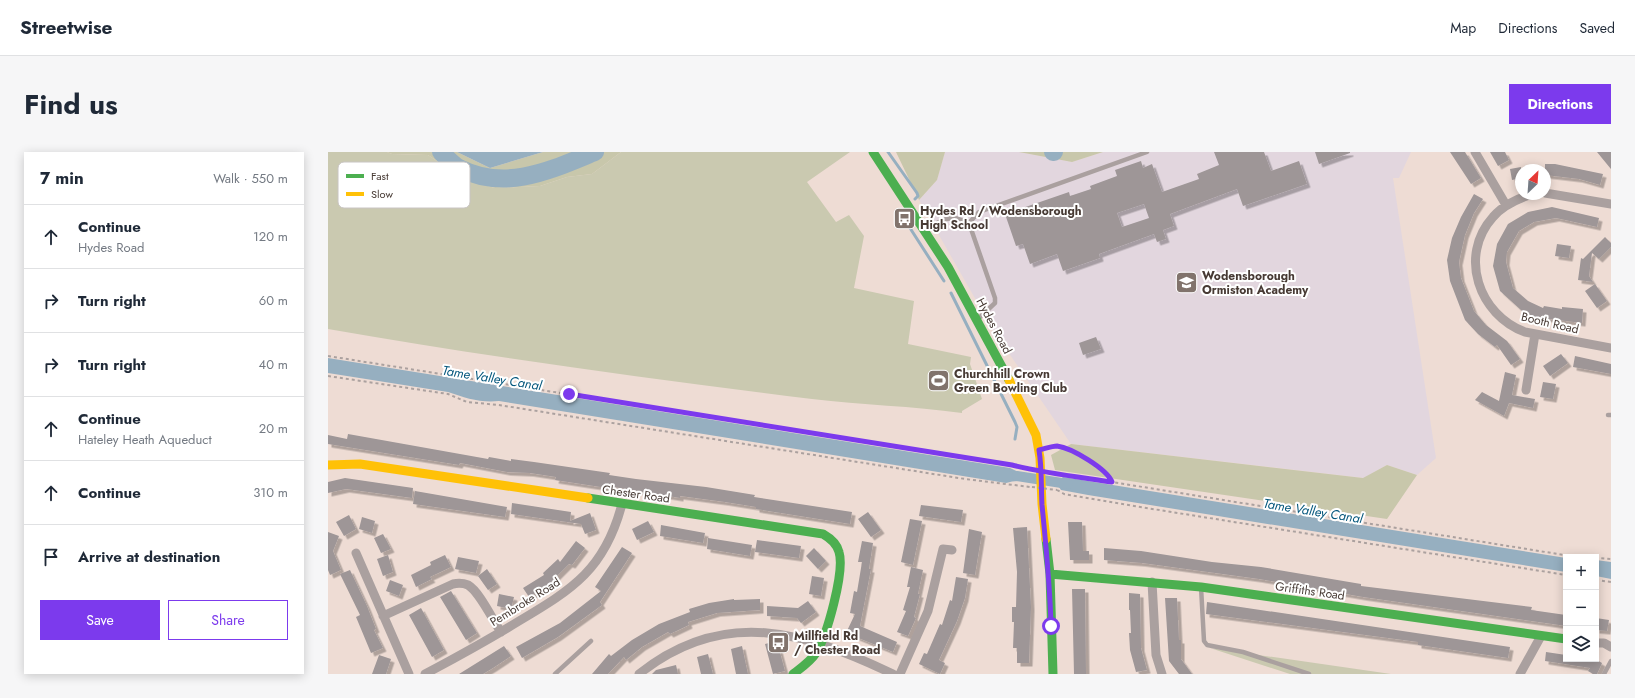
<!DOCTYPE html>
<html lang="en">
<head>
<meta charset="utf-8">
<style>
  body { margin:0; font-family:Jost,sans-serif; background:#f6f6f7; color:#1f2937 }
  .controls { position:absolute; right:12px; bottom:12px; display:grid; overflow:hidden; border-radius:0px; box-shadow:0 2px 10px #0003 }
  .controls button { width:36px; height:36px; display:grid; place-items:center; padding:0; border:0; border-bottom:1px solid #e0e1e3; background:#fff; color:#1f2937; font:20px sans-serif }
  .compass { position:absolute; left:1187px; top:12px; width:36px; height:36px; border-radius:50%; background:#fff; box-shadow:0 2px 10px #0003; rotate:25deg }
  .stop { position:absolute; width:12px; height:12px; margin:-9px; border:3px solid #7c3aed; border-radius:50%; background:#fff }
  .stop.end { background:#7c3aed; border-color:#fff; box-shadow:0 1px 4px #0008 }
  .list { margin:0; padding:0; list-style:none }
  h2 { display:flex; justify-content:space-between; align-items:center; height:52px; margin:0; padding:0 16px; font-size:17px }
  h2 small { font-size:13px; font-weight:400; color:#747a83 }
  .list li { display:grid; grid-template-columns:26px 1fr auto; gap:12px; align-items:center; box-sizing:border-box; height:64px; padding:0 16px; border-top:1px solid #e0e1e3 }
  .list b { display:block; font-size:15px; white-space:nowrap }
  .list p { margin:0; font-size:13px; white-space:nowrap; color:#747a83 }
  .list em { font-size:13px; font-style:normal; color:#747a83 }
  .actions { display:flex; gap:8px; padding:12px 16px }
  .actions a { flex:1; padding:9px 0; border:1px solid #7c3aed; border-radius:0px; text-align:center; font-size:14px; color:#7c3aed }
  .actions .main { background:#7c3aed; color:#fff }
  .icon { flex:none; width:22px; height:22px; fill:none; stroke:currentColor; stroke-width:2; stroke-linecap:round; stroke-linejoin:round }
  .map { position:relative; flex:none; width:1283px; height:522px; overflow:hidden; border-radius:0px }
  header { display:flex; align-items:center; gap:24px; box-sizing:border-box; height:56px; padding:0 20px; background:#fff; border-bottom:1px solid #e0e1e3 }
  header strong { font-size:19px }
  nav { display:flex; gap:22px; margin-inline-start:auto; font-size:14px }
  .intro { display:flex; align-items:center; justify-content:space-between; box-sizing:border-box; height:96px; padding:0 24px }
  h1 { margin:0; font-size:28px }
  .button { padding:10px 18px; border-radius:0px; background:#7c3aed; color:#fff; font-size:14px; font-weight:700 }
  main { display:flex; gap:24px; padding:0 24px }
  aside { flex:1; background:#fff; border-radius:0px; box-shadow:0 2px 10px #0003 }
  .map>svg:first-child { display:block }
  .education { fill:#e2d6de }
  .green { fill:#cac9b0 }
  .forest { fill:#c8c7ab }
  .water { fill:#96afc0 }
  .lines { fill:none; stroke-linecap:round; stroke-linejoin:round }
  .stream { stroke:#96afc0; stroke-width:3 }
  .canal { stroke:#96afc0; stroke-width:10 }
  .river { stroke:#96afc0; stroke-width:18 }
  .building { fill:#9e9697; fill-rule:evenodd; filter:url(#shadow) }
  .path { stroke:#aba19f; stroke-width:2; stroke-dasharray:3 3; stroke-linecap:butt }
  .lane { stroke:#aaa09f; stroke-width:4.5 }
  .street { stroke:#aaa09f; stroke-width:9 }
  .fast { stroke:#4caf50; stroke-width:9 }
  .slow { stroke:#ffc107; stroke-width:9 }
  .path-bridge { stroke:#aba19f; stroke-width:2; stroke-dasharray:3 3; stroke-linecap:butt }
  .route { stroke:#7c3aed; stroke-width:5 }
  .labels { text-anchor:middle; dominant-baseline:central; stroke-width:4; stroke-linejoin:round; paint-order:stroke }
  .poi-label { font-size:12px; font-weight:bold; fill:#473a34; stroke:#fff; text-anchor:start }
  .street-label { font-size:12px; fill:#473a34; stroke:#fff }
  .water-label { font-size:13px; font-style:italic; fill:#03567c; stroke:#fff }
  .key { fill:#fff; stroke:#c8c4c2; stroke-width:1 }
  .key-label { font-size:11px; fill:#473a34 }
</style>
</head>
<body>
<header>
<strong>Streetwise</strong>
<nav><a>Map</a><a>Directions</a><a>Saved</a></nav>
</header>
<div class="intro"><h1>Find us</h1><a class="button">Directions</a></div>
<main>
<aside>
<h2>7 min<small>Walk · 550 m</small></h2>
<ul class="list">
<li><svg class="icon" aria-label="ahead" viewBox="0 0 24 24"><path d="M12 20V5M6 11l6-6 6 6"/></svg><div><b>Continue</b><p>Hydes Road</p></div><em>120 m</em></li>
<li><svg class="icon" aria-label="right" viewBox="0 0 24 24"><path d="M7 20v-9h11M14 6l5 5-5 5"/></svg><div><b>Turn right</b></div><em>60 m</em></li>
<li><svg class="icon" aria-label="right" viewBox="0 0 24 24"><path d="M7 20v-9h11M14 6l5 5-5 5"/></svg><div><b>Turn right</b></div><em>40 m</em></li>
<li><svg class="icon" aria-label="ahead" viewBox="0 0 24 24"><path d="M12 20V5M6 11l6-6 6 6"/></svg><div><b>Continue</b><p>Hateley Heath Aqueduct</p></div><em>20 m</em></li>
<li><svg class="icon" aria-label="ahead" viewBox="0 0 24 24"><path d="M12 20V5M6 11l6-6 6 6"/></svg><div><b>Continue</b></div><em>310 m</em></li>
<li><svg class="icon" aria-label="arrive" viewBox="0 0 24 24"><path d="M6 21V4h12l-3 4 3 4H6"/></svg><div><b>Arrive at destination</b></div></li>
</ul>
<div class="actions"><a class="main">Save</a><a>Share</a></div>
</aside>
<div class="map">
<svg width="1283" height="522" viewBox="0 0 1283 522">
  <defs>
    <filter id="shadow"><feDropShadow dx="3.5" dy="3.5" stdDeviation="0" flood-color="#0004"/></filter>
  </defs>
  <rect width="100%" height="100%" fill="#eedcd4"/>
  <path class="education" d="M617 0H691L744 10 775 0H1083L1071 26H1065L1108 306 1089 323 1059 313 1036 326 743 292 665 178 591 48 609 28Z"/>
  <path class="green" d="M0 0H59L64 2 100 3 138 28 167 36 212 34 239 25 264 22 293 0H522L479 30 508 70 521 63 536 84 526 136 586 149 580 192 643 205 642 212 654 247 634 259V261C584 254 534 253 484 247 322 227 161 205 0 177Z
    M882 496 1063 522H962Z"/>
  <path class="forest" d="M59 0H129L162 16 215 0H293L264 22 239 25 212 34 167 36 138 28 100 3 64 2Z
    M568 0H617L609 28 591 48Z
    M691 0H775L744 10Z
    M743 292 1035 326 1059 313 1089 323 1059 367 727 318 723 303Z"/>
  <path class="water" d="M129 0H215L162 16Z
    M0 206 682 316 703 326C696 330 687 328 678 331L171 249C153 251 137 246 120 240L0 221Z
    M735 325 1238 406V420L760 343 733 338 728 331Z
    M1268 408 1283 410V427L1268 424Z"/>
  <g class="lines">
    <path class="stream" d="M560 0 589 41 590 44 587 47
      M574 59 573 62 616 129
      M623 141 687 270 689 275 687 287"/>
    <path class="canal" d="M689 324 740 332"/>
    <path class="river" d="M113 0C118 5 124 12 131 16 178 40 223 18 267 0
      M725 0H726"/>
  </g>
  <path class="building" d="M886 0H936L943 19 971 9 979 32 915 54 909 37 842 62 846 74 835 78 838 87 829 90 826 82 771 102 772 106 735 119 729 102 702 112 695 92 688 94 677 62 741 40 742 44 763 37 762 34 789 24 787 18 813 9 815 16 824 12 834 40 871 27 869 22 891 13ZM816 52 821 66 794 75 789 61Z
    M987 0H1022V1L991 12Z
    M1122 0H1137L1153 26 1143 32Z
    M1162 0H1177L1181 8 1170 14Z
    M1269 0H1283V17Z
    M1217 12H1227L1275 22 1272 33 1251 27 1217 23Z
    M1193 15V26L1184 28 1182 17Z
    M1146 42 1155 47 1146 61 1137 83 1131 110 1133 126 1146 159 1158 173 1179 189 1192 207 1183 213 1169 193 1167 195 1150 182 1137 168 1122 129 1119 108 1124 86 1133 65Z
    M1224 55 1271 66 1269 75 1228 66 1206 70 1191 79 1179 100 1178 110 1185 136 1200 149 1215 156 1216 154 1234 157V155L1255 157 1254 171 1206 165 1193 158 1172 139 1165 114 1169 92 1180 72 1200 60Z
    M1277 85 1283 91V95L1271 107 1264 101 1261 124 1265 130 1250 128 1253 106 1255 107Z
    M1229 92 1243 94 1241 106 1227 104Z
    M1267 132 1279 149 1269 156 1257 139Z
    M768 185 773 197 755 203 751 191Z
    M1233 202 1240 211 1222 224 1215 214Z
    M1247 204 1283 212V222L1245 215Z
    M1177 220 1188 223 1184 243 1207 247 1205 256 1181 251 1176 264 1147 248 1154 240 1171 249Z
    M1215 230 1228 232 1225 247 1212 245Z
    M20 282 160 307 161 305 183 309V307L206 310 282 321 281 323 308 327 378 335 427 343 426 345 524 360 522 372 428 357V355L397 350 352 344V346L280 334 279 336 227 328 228 325 202 321 179 320 132 311 131 313 0 292V283L19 287Z
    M17 326 85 336 84 346 18 337 0 341V330Z
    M87 339 179 355 177 365 85 352Z
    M184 351 243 360 242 369 262 361 268 378 257 382 253 372 183 362Z
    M593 353 635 358 633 370 591 364Z
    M540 360 553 378 543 385 530 367Z
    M21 363 28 377 16 384 8 370Z
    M34 365 47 369 44 381 31 377Z
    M582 367 594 369 585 413 573 410Z
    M320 369 326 380 309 388 304 377Z
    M740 370H754L755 399H761V408H742Z
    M333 373 377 381 375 391 332 384Z
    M699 375 703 455 701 511H689V496H685L686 470H684V455H688L689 420 685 376Z
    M641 377 654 380 647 423 635 421Z
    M0 380 11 384 5 399 13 418 2 423 0 418Z
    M55 382 63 397 53 401 46 386Z
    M380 386 424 393 422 404 379 397Z
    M429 388 473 394 471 406 427 400Z
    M248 389 257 396 244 413 241 412 219 434 201 445 195 436 216 423 215 421 230 407 232 410Z
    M534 389 545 391 541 417H543L532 474 569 490 565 500 518 481 527 462 522 461 526 439 529 440 534 410H530Z
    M294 395 304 401 272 450 274 453 230 485 194 506 188 495 232 471 273 439 267 435Z
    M486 396 498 409 490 417 478 404Z
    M776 396 813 399 884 410 933 415 1033 432V434L1204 455 1203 458 1238 463V474L1035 445 931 427 814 411 776 408Z
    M60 403 65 420 55 424 49 407Z
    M117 403 123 415 102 425 104 427 88 435 83 423 103 413 102 410Z
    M130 405 151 409 148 421 127 417Z
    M583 415 595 418 590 442H592L586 465 588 466 580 484 569 480 578 459 575 458 582 435H579Z
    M159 417 169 432 160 438 150 424Z
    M22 418 39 454 48 477 46 478 55 496 43 501 28 465 32 463 12 422Z
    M484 424 496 426 493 444 481 442Z
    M628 425 640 427 637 446 629 469 611 508 617 511 612 522 591 512 596 501 599 502 612 472 614 473 622 448 624 449Z
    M62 428 75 433 71 444 58 439Z
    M744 437H757L758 522H746Z
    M123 439 149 481 138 488 112 445Z
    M801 441 812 442 813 496 819 518 808 520 802 498 801 481H803L802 458H801Z
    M171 442 186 445 183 457 169 454Z
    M837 446H849L851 488H853V507L864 522H851L841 509Z
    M406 447V448L432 447V458L389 461 360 470 361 473 342 482 340 480 314 495 298 508 296 505 280 522H264L281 502 283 504 304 488 331 472 362 460 361 457 381 451Z
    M480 449 488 460 473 471 469 466 439 464V454L470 456Z
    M879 450 1182 495 1180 506 1090 493V490L878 462Z
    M93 456 116 498 104 505 81 463Z
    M1268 466 1281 468 1279 479 1268 478Z
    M449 489 457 519 445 522 437 492Z
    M176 494 183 504 165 516 155 522H131Z
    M414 494 420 522H408L403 497Z
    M1218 500 1238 503V507H1267L1274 511 1269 522H1265L1260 519 1262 516 1217 509Z
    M380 502 385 522H373L369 505Z
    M51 503 63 507 58 522H44Z
    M348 513 350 522H324L328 518Z"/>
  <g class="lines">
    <path class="path" d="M0 204 684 313 702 318
      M0 224 120 242 139 250 171 253 637 327 702 335
      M720 296C723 295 727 294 730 294 744 296 778 317 784 330
      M728 321 1236 403 1283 407
      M729 338 736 342 806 354 1238 423
      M1268 428 1283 430"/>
    <path class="lane" d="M640 72 651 60 819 0
      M597 79C612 68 626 59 642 74L667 146V151L650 167
      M1280 263H1283
      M873 435 876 489 879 493 915 500 981 522
      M227 522 263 489
      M1276 522 1283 509"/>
    <path class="street" d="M1147 0 1178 53
      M1217 41 1283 52
      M1204 42C1189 47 1175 53 1165 65 1130 104 1151 163 1197 180L1283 196
      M1198 238 1207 182
      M28 401 81 522
      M824 430 828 503 834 522
      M55 464 125 432C130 431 135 431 140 433 152 440 165 469 173 480
      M1268 491H1276L1283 495
      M97 522C129 505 160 488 191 469 245 437 277 417 294 352
      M311 522C396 454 477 480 565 522
      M572 522 600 459 615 397 624 398
      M1192 522 1213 484"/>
    <path class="fast" d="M545 0 620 115 681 228
      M260 346 495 382C502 386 509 392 511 400 517 419 499 484 488 501 482 510 473 516 465 522
      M718 387 722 422 725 522
      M722 422 873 435 1238 487"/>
    <path class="slow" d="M681 228 708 283 712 306 714 352 718 387
      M0 313 32 312 260 346"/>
    <path class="path-bridge" d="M702 318 728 321
      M704 335 729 338"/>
  </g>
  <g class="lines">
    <path class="route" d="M241 242 684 313C716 321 751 325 784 330 779 317 744 296 729 294 724 294 716 297 711 298 714 316 713 335 714 353 718 394 722 433 723 474"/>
  </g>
  <defs>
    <symbol id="bus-square" viewBox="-11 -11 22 22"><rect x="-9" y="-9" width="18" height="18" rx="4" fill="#81736c" stroke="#fff"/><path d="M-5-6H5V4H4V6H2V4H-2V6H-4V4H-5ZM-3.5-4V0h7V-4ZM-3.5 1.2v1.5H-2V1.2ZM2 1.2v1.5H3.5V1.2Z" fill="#fff"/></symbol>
    <symbol id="school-square" viewBox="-11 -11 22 22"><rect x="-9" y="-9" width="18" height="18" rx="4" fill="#81736c" stroke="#fff"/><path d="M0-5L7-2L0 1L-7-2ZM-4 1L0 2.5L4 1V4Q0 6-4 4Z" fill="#fff"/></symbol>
    <symbol id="stadium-square" viewBox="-11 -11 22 22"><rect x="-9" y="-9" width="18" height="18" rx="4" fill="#81736c" stroke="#fff"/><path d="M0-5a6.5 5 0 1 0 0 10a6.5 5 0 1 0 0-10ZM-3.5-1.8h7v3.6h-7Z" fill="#fff"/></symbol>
  </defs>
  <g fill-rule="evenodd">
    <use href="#bus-square" x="564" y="54" width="25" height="25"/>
    <use href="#school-square" x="846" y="118" width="25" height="25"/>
    <use href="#stadium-square" x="598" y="216" width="25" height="25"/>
    <use href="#bus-square" x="438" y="478" width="25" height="25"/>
  </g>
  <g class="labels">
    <g class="poi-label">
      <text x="592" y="59">Hydes Rd / Wodensborough<tspan x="592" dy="14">High School</tspan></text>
      <text x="874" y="124">Wodensborough<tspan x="874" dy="14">Ormiston Academy</tspan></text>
      <text x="626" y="222">Churchhill Crown<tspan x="626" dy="14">Green Bowling Club</tspan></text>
      <text x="466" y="484">Millfield Rd<tspan x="466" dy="14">/ Chester Road</tspan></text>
    </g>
    <g class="street-label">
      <text transform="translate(1222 171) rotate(13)">Booth Road</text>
      <text transform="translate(666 174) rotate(62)">Hydes Road</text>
      <text transform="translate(308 342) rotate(8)">Chester Road</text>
      <text transform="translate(982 439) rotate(8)">Griffiths Road</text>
      <text transform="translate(197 450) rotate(-32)">Pembroke Road</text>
    </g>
    <g class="water-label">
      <text transform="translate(164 226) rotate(9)">Tame Valley Canal</text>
      <text transform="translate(985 359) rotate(9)">Tame Valley Canal</text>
    </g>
  </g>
  <rect x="10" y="10" width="132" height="46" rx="6" class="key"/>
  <rect x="18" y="22" width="18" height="4" fill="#4caf50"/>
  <rect x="18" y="40" width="18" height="4" fill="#ffc107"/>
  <g class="key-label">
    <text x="43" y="28">Fast</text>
    <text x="43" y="46">Slow</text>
  </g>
</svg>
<div class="controls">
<button>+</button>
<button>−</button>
<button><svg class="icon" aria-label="layers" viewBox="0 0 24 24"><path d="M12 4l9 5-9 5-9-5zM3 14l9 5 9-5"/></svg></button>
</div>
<svg class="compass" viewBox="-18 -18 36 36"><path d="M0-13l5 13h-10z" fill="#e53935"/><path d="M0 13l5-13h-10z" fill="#747a83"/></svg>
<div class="stop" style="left:723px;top:474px"></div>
<div class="stop end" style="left:241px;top:242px"></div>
</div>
</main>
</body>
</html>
